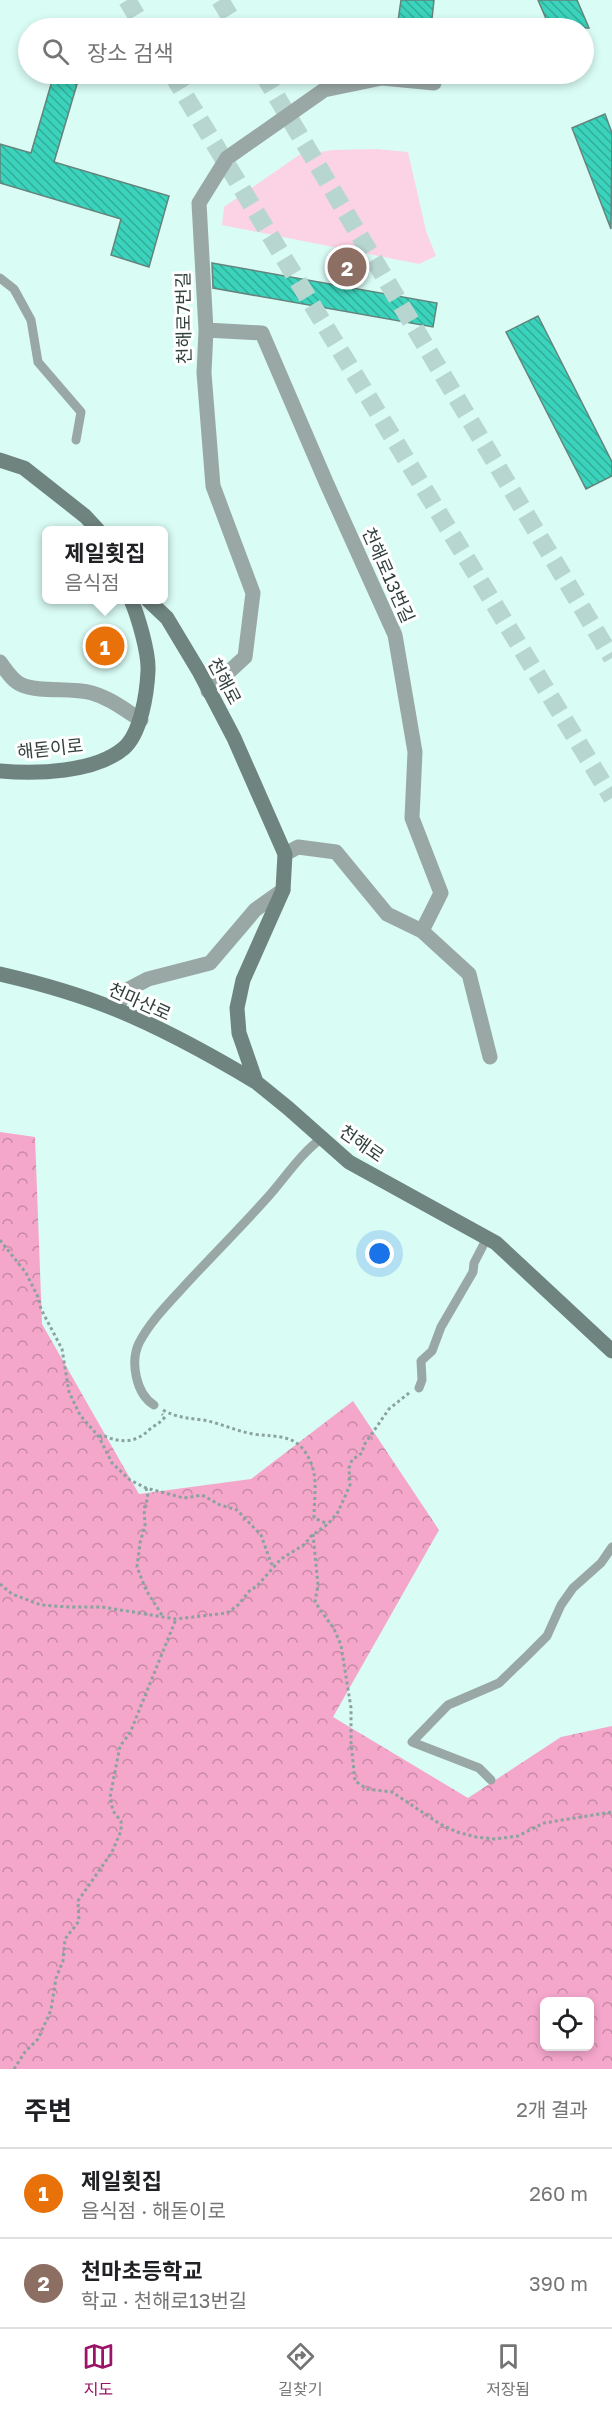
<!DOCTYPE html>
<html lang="ko">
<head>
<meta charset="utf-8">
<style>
  body { margin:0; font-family:"Golos Text","Noto Sans KR",sans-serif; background:#f6f6f6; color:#202124 }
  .controls { position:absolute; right:18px; bottom:18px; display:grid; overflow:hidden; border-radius:9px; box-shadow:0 3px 9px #0003 }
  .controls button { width:54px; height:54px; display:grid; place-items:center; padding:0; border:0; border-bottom:2px solid #e0e0e0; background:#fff; color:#202124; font:30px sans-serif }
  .you { position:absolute; left:380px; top:1254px; width:21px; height:21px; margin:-15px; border:4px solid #fff; border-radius:50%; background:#1a73e8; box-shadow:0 0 0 9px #1a73e833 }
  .badge { display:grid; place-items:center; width:39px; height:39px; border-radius:50%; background:#9a1366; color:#fff; font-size:20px; font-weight:700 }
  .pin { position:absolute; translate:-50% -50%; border:3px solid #fff; box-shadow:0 2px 6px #0006 }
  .popup { position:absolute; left:42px; top:526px; width:126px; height:78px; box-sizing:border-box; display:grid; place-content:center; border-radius:9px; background:#fff; filter:drop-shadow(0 2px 4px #0005); font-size:20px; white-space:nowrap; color:#757577 }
  .popup b { font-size:22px; color:#202124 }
  .popup::after { content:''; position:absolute; left:50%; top:100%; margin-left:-12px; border:12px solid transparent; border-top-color:#fff }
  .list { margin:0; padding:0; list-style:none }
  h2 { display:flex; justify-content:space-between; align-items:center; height:78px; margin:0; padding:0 24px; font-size:26px }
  h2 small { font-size:20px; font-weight:400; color:#757577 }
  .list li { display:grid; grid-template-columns:39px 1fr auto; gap:18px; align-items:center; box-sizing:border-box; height:90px; padding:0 24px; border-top:2px solid #e0e0e0 }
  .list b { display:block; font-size:22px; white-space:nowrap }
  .list p { margin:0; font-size:20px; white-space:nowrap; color:#757577 }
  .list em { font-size:20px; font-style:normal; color:#757577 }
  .icon { flex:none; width:33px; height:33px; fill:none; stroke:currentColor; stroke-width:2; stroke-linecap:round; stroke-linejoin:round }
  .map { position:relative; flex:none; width:612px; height:2069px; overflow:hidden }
  .search { position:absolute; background:#fff; box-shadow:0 3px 9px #0003; left:18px; right:18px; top:18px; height:66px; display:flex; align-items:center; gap:15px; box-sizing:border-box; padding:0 21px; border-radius:33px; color:#757577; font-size:22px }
  .sheet { height:258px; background:#fff }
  nav { display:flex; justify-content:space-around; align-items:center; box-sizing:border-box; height:84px; border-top:2px solid #e0e0e0; background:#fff; font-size:16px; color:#757577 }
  nav a { display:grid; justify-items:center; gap:3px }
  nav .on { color:#9a1366 }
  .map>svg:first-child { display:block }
  .forest { fill:url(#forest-crowns); fill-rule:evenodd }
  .garden { fill:#fcd3e5 }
  .building { fill:url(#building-back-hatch); stroke:#64847d; stroke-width:1.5 }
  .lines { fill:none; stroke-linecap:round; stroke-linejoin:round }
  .highway-tunnel { stroke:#b8d6d0; stroke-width:18; stroke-dasharray:18 9; stroke-linecap:butt }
  .path { stroke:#8aa39e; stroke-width:3; stroke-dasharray:3 3; stroke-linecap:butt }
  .lane { stroke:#9aa8a5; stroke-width:9 }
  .street { stroke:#9aa8a5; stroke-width:15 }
  .secondary { stroke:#6f847f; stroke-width:15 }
  .labels { text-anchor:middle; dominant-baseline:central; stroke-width:6; stroke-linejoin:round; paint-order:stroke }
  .street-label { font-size:18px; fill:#32403d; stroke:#fff }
</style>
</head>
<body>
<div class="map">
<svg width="612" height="2069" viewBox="0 0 612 2069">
  <defs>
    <pattern id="forest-crowns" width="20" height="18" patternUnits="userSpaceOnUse" patternTransform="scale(1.5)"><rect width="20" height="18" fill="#f4a6cb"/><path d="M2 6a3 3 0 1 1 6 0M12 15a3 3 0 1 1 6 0" fill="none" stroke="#c689a6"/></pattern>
    <pattern id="building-back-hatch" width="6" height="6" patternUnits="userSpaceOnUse" patternTransform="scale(1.5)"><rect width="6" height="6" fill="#3bd3bc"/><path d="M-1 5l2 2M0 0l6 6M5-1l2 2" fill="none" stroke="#32ad9a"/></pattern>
  </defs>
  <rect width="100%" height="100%" fill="#d9fcf5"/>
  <path class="forest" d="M0 1132 35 1137 42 1324 139 1494 251 1479 353 1401 439 1530 333 1717 468 1798 561 1737 612 1726V2069H0ZM544 2002H590V2046H544Z"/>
  <path class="garden" d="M376 149 408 152 426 231 436 256 419 264 222 225 224 207 299 155 333 150Z"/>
  <path class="building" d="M401 0H434L431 28H397Z
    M538 0H577L589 28H550Z
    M54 74H80L54 162 169 196 149 267 111 255 121 219 0 183V144L31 153Z
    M605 114 612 133 611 229 572 128Z
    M212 263 437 303 433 327 213 288Z
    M538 316 612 462V476L586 489 506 332Z"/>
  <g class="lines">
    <path class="highway-tunnel" d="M127 0 144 28
      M220 0 237 28
      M172 74 612 798
      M263 74 612 658"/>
    <path class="path" d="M0 1240 26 1273 38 1297 41 1309 62 1349 69 1392 80 1415 99 1437 112 1463 130 1480 146 1488 184 1498 202 1495 220 1505 237 1510 261 1535 271 1563 275 1567
      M163 1410C177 1418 189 1418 203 1420 220 1423 236 1431 253 1434 279 1438 298 1432 311 1463 318 1480 314 1499 314 1518L328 1524
      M99 1437 102 1435C120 1443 135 1444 150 1429 155 1425 160 1423 165 1417L162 1414
      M146 1488 148 1497 144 1509 145 1525 140 1543 137 1567 146 1590 162 1615
      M313 1534 318 1585 315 1602 334 1629 341 1645 351 1708V1743L355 1781 367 1789 392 1792 440 1824 457 1832 476 1837 495 1839 518 1836 544 1823 612 1812
      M0 1584 12 1594 41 1605 69 1607H102L176 1619 227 1613 238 1605 251 1589 256 1587 281 1559 305 1544 311 1536 328 1524 338 1512 350 1485 349 1468 352 1460 362 1453 364 1445 389 1409 409 1393
      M14 2069 25 2052 38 2039 51 2010 56 1978 63 1961 65 1939 79 1921 78 1901 112 1852 121 1831V1821L113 1811 110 1797 120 1746 130 1733 176 1619"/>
    <path class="lane" d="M0 278 14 289 31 320 38 362 81 412 76 440
      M419 1388 422 1380 421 1361 432 1351 441 1327 473 1272 474 1263 487 1238
      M154 1405C136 1394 130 1362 139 1343 151 1320 171 1301 188 1282 214 1254 241 1227 267 1198 285 1178 300 1154 322 1138
      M491 1780 479 1768 412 1742 448 1705 499 1683 527 1656 547 1636 561 1605 573 1588 601 1563 612 1547"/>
    <path class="street" d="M206 330 262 333 326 482 395 635 415 752 412 818 441 893 422 931
      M0 662C6 670 12 681 22 685 42 693 70 687 92 693 110 698 125 710 141 720
      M208 691 245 657 253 593 213 486 204 373 206 330 199 203 227 158 324 90 382 78 434 83
      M285 854 298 847 336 852 387 914 422 931 469 974 490 1057
      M116 1009 127 990 148 979 210 963 255 910 283 890"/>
    <path class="secondary" d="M0 460 24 468 85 516 98 530
      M148 600 167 618 200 673 234 738 285 854 283 890 243 980 237 1008 239 1033 256 1082 288 1108 349 1162 496 1243 612 1351
      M0 771C36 774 95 773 124 748 141 733 147 693 148 671 149 653 138 616 131 600
      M0 974C39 983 78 994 115 1009 164 1029 211 1055 256 1082"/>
  </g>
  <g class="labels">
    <g class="street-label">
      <text transform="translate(183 318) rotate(-91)">천해로7번길</text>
      <text transform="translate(389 575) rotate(66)">천해로13번길</text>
      <text transform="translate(225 681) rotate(62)">천해로</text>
      <text transform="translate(50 748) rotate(-6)">해돋이로</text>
      <text transform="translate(140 1001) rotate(24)">천마산로</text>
      <text transform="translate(362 1143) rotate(35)">천해로</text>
    </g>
  </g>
</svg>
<div class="controls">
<button><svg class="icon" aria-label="locate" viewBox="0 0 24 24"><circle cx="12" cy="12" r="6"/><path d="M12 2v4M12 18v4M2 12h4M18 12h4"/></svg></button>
</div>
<div class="you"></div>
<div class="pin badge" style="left:105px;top:646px;background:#e8710a">1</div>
<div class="popup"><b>제일횟집</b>음식점</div>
<div class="pin badge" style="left:347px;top:267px;background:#8d6e63">2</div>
<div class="search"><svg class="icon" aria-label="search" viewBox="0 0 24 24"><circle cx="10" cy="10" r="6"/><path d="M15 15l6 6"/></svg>장소 검색</div>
</div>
<section class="sheet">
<h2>주변<small>2개 결과</small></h2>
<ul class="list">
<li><span class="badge" style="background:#e8710a">1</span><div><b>제일횟집</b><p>음식점 · 해돋이로</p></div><em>260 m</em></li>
<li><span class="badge" style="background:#8d6e63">2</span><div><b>천마초등학교</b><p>학교 · 천해로13번길</p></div><em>390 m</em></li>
</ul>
</section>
<nav>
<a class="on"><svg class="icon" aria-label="map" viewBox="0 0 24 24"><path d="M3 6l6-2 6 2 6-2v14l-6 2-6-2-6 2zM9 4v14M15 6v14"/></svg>지도</a>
<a><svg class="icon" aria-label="directions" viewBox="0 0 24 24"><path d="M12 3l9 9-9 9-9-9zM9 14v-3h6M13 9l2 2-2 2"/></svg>길찾기</a>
<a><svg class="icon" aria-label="saved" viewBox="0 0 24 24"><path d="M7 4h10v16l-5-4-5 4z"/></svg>저장됨</a>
</nav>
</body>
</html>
